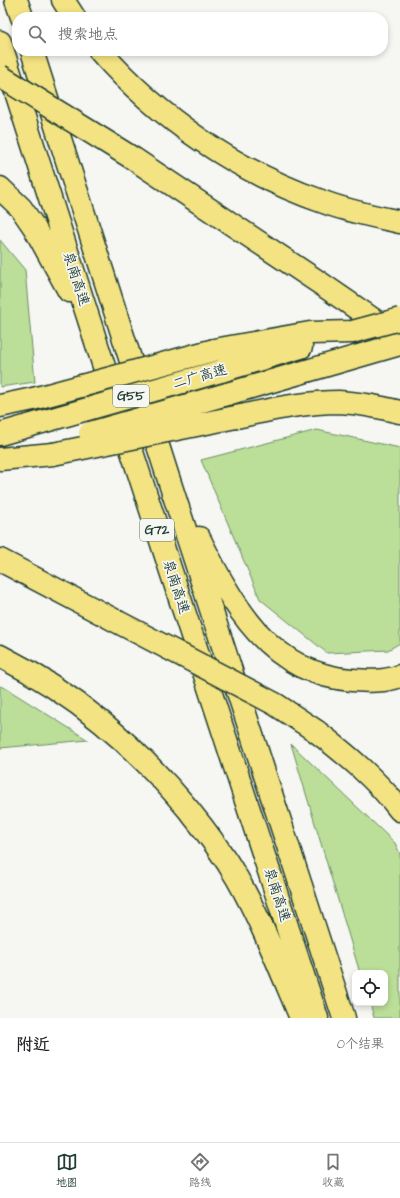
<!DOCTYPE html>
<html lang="zh">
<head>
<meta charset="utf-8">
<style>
  body { margin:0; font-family:"Architects Daughter","LXGW WenKai TC",sans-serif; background:#f2f2f2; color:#202124 }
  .controls { position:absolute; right:12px; bottom:12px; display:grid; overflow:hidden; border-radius:8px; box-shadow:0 2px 6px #0003 }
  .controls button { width:36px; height:36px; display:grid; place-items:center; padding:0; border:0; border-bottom:1px solid #e0e0e0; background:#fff; color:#202124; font:20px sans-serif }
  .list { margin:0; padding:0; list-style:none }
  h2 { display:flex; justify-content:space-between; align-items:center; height:52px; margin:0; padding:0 16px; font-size:17px }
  h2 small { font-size:13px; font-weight:400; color:#757577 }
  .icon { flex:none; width:22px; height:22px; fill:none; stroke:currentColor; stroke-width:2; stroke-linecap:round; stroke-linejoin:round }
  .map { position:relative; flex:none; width:400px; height:1018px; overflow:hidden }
  .search { position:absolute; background:#fff; box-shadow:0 2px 6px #0003; left:12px; right:12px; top:12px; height:44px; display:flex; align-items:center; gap:10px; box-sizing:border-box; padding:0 14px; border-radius:16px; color:#757577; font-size:15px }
  .sheet { height:124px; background:#fff }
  nav { display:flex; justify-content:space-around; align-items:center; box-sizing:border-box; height:56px; border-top:1px solid #e0e0e0; background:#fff; font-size:11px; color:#757577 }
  nav a { display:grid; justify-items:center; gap:2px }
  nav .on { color:#1f3d34 }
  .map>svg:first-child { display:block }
  .green { fill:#bbde98; stroke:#6d8e66 }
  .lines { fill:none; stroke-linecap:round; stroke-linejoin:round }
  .motorway-casing { stroke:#1f3d34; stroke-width:25 }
  .motorway { stroke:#f4e382; stroke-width:22 }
  .motorway-bridge-casing { stroke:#1f3d34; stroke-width:25; stroke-linecap:butt }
  .motorway-bridge { stroke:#f4e382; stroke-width:22 }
  .labels { text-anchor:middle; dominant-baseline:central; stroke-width:3.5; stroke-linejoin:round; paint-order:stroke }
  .shield { fill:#f6f6f2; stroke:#60746d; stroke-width:1 }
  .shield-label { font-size:13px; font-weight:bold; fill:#1f3d34 }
  .street-label { font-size:14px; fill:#1f3d34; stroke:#f6f6f2 }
</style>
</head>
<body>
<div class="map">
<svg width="400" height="1018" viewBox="0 0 400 1018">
  <rect width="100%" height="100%" fill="#f6f6f2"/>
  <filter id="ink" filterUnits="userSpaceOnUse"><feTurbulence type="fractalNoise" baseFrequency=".025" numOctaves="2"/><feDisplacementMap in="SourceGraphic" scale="8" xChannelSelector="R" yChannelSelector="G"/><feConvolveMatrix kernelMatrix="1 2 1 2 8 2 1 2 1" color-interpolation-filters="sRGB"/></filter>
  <g filter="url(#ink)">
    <path class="green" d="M0 240 25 270 35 382 0 387Z
      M317 430 400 448V643L388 650 327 653 260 599 201 460Z
      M0 686 7 689 88 740 0 748Z
      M291 744 395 843 400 854V1018H374L370 1003H385V973H360Z"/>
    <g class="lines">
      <defs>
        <path id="motorway" d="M16 0 22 17
          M63 0 74 17
          M0 42 97 345 317 1018
          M32 51 167 474 344 1018
          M100 51C158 118 238 172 321 201 346 211 373 216 400 222
          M134 159 320 283 400 338
          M0 188 21 208 34 227 69 291
          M214 350 310 333 352 332
          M221 371 301 347
          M227 394 400 344
          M0 406 33 399
          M236 417C270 410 304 402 339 402 360 403 380 407 400 412
          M0 434 42 422
          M0 459 53 454
          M199 538C232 604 269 674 352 680 368 681 385 682 400 676
          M0 560 116 621
          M0 656C75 694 134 744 188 809 206 831 223 854 237 878 262 922 281 971 301 1018
          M316 731C347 755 376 779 400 810"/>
      </defs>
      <use href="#motorway" class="motorway-casing"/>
      <use href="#motorway" class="motorway"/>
      <defs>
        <path id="motorway-bridge" d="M0 76 134 159
          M352 332 400 319
          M33 399 214 350
          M42 422 221 371
          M90 433 227 394
          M53 454 236 417
          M116 621 275 704 316 731"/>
      </defs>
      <use href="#motorway-bridge" class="motorway-bridge-casing"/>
      <use href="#motorway-bridge" class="motorway-bridge"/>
    </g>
  </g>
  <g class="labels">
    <g class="shield">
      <rect x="113" y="385" width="36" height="22" rx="3"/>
      <rect x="140" y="519" width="34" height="22" rx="3"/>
    </g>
    <g class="shield-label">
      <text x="131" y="396">G55</text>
      <text x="157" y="530">G72</text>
    </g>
    <g class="street-label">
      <text transform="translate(76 279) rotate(72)">泉南高速</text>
      <text transform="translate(200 377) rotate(-16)">二广高速</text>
      <text transform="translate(176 587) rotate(72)">泉南高速</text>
      <text transform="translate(277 895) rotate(72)">泉南高速</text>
    </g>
  </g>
</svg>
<div class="controls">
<button><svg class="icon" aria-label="locate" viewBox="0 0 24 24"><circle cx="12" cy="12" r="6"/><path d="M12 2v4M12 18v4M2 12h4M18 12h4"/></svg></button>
</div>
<div class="search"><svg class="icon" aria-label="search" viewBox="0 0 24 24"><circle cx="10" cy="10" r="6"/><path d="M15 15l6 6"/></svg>搜索地点</div>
</div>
<section class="sheet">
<h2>附近<small>0个结果</small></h2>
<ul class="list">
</ul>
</section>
<nav>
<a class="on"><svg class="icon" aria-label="map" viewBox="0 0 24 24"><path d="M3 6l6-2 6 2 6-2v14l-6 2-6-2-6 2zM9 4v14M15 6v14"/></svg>地图</a>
<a><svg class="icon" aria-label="directions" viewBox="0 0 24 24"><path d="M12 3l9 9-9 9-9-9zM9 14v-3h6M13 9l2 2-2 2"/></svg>路线</a>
<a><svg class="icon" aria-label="saved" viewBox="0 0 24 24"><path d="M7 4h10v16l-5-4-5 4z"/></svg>收藏</a>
</nav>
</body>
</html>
